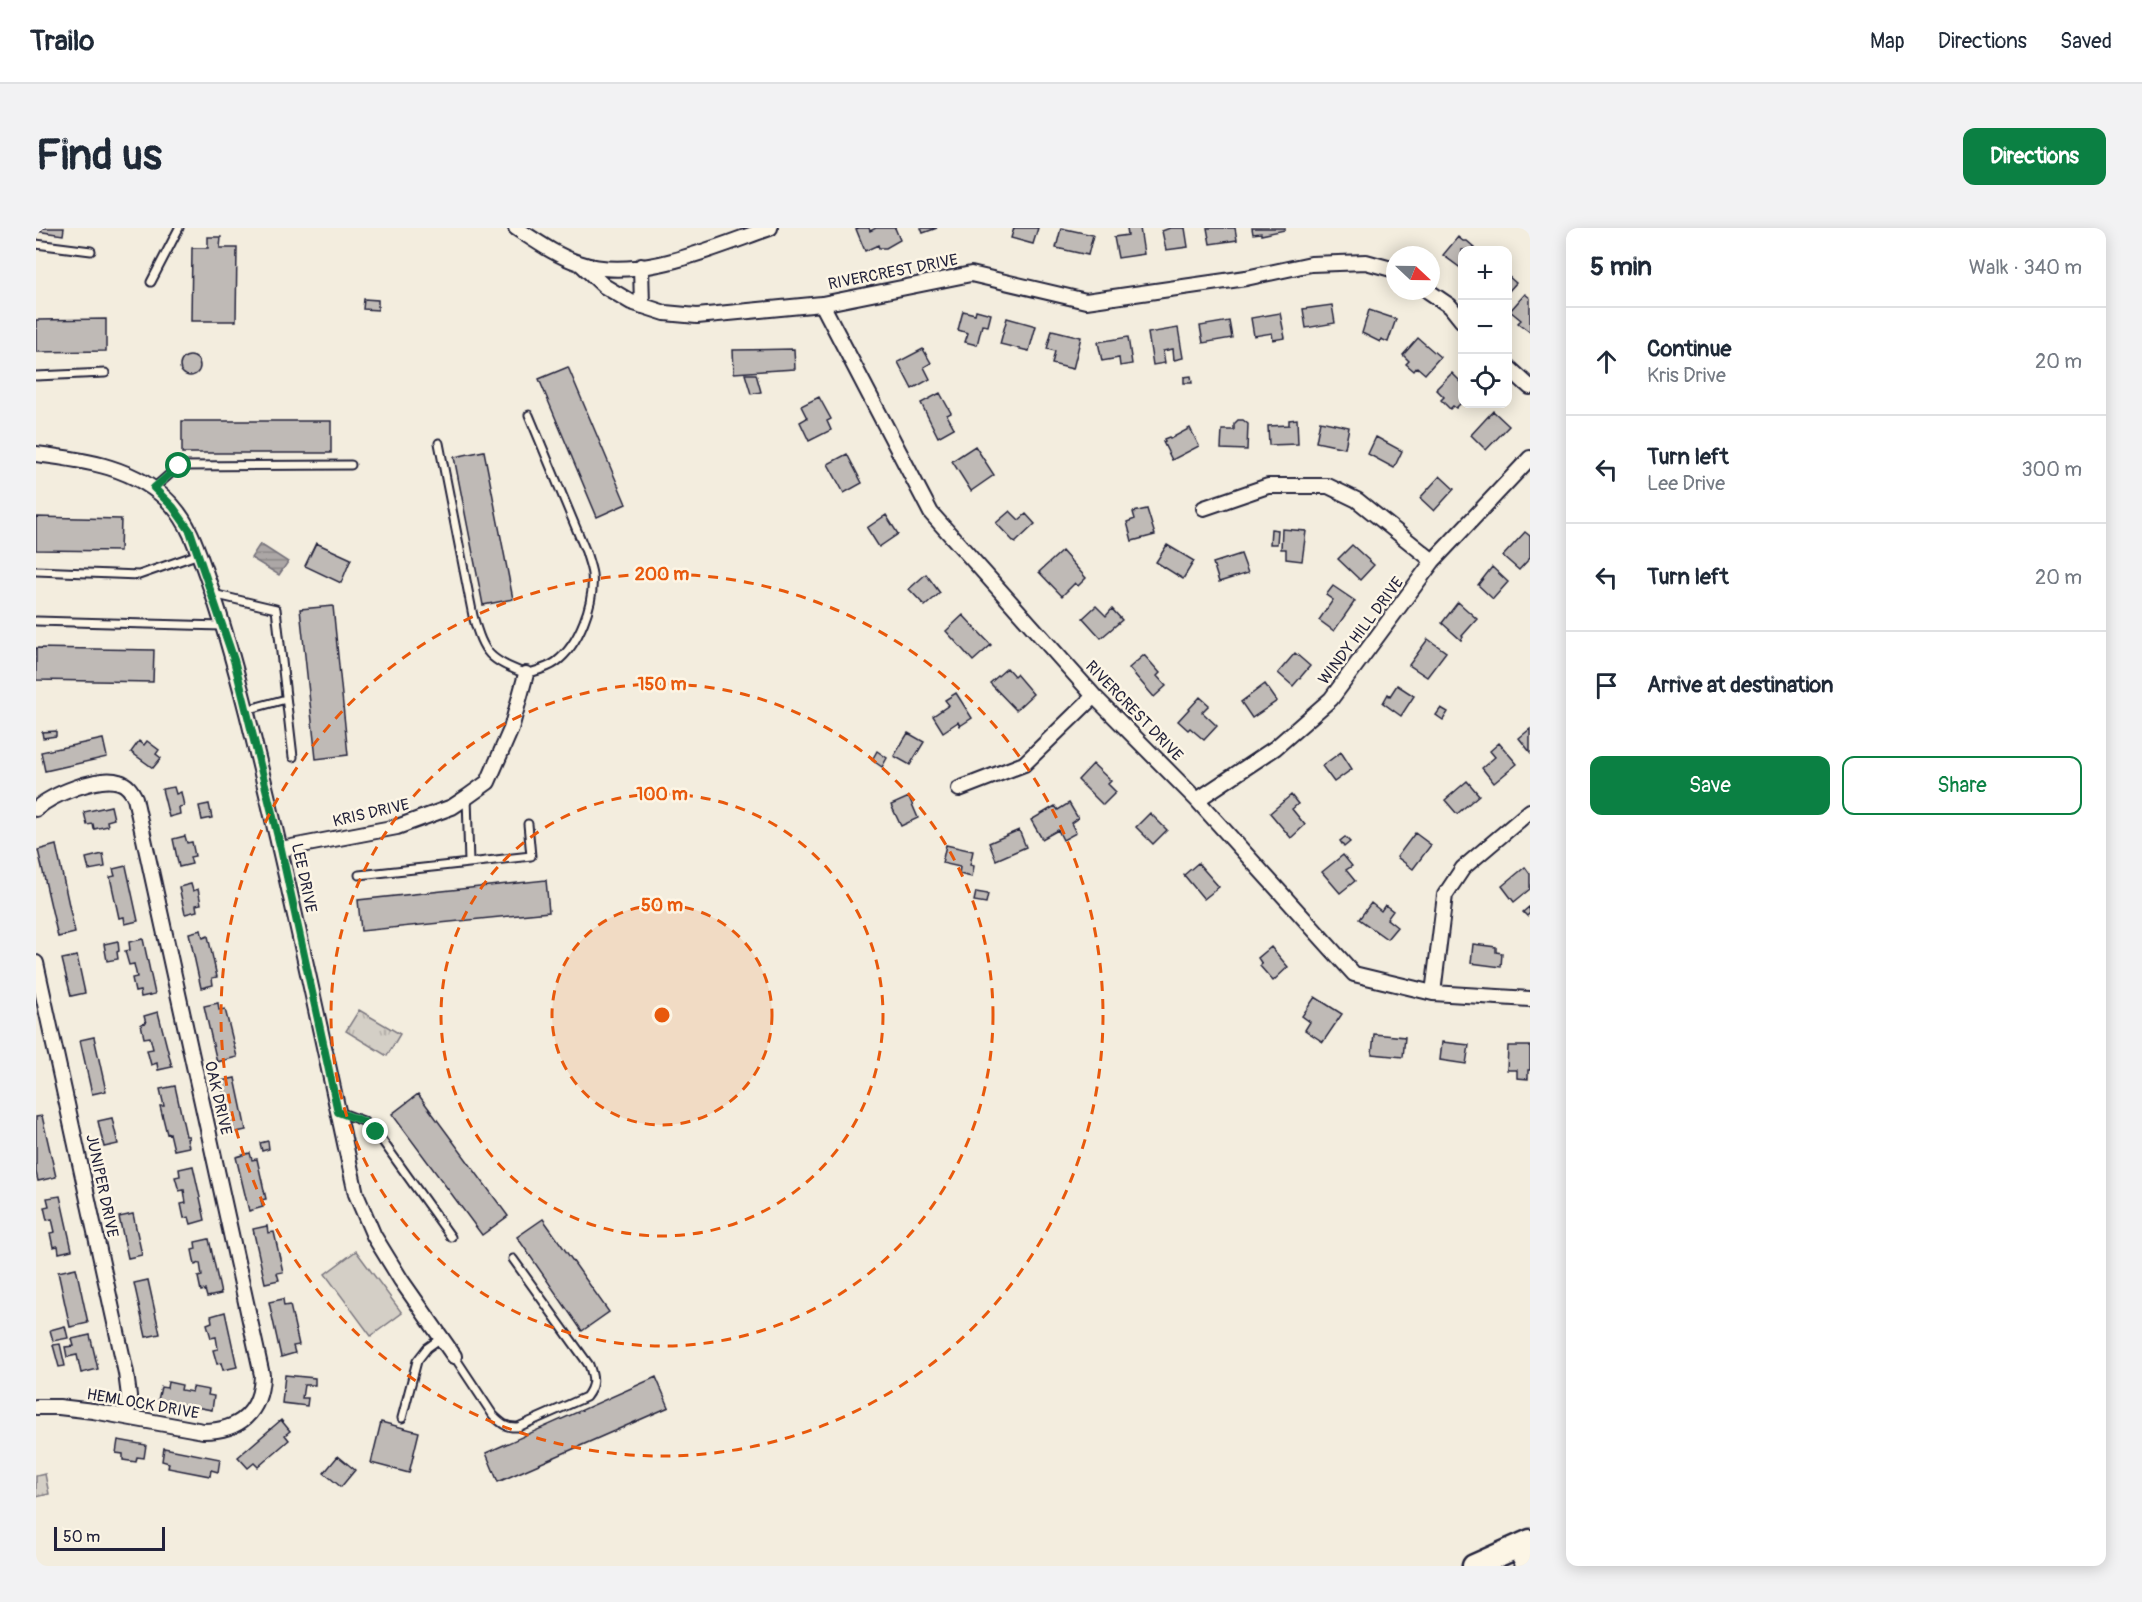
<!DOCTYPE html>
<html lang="en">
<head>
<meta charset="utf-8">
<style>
  body { margin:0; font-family:Pangolin,sans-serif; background:#f2f2f3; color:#1f2937 }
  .controls { position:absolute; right:18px; top:18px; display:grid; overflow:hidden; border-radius:12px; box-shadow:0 3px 15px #0003 }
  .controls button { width:54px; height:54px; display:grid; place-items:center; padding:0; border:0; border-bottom:2px solid #e0e1e3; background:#fff; color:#1f2937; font:30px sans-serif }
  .compass { position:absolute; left:1350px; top:18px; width:54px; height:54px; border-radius:50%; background:#fff; box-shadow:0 3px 15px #0003; rotate:112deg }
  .scale { position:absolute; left:18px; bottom:15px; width:111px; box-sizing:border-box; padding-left:6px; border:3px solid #22223b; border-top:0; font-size:16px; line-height:21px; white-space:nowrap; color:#22223b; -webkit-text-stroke:4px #fcf5e5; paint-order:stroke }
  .stop { position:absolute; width:18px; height:18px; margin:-14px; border:4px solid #0b8043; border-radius:50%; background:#fff }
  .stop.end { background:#0b8043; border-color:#fff; box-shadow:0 2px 6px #0008 }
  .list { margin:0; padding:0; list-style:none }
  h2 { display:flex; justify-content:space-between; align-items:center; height:78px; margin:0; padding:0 24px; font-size:26px }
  h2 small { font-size:20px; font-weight:400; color:#747a83 }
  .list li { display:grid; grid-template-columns:39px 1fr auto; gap:18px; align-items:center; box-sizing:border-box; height:108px; padding:0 24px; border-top:2px solid #e0e1e3 }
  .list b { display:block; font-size:22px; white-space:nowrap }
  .list p { margin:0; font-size:20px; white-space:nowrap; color:#747a83 }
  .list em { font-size:20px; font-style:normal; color:#747a83 }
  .actions { display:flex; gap:12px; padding:18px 24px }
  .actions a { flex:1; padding:14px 0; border:2px solid #0b8043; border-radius:12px; text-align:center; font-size:21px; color:#0b8043 }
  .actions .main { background:#0b8043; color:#fff }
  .icon { flex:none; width:33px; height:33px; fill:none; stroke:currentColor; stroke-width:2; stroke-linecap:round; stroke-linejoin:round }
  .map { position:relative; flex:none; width:1494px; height:1338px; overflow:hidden; border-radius:12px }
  header { display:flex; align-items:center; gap:36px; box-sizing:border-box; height:84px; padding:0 30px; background:#fff; border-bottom:2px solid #e0e1e3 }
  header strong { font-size:28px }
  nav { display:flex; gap:33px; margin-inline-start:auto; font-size:21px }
  .intro { display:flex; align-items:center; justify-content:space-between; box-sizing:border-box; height:144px; padding:0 36px }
  h1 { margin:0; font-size:42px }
  .button { padding:15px 27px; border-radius:12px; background:#0b8043; color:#fff; font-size:21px; font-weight:700 }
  main { display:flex; gap:36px; padding:0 36px }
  aside { flex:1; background:#fff; border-radius:12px; box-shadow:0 3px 15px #0003 }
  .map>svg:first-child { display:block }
  .grass { fill:url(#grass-tufts); stroke:#7b7880; stroke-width:1.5 }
  .pitch { fill:#d4cfc6; stroke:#7b7880; stroke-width:1.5 }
  .water { fill:url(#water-rules); stroke:#75727b; stroke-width:1.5 }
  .building { fill:#bfbab6; stroke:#22223b; stroke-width:1.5 }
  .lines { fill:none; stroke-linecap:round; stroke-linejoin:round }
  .service-casing { stroke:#22223b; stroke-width:11 }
  .minor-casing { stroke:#22223b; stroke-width:18 }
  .primary-casing { stroke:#22223b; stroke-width:27 }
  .service { stroke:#fcf5e5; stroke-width:7 }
  .minor { stroke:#fcf5e5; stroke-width:14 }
  .primary { stroke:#fcf5e5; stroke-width:22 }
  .route { stroke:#0b8043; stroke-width:8 }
  .ring { fill:none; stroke:#e8590c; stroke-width:3; stroke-dasharray:10 8 }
  .labels { text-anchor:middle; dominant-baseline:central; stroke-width:5; stroke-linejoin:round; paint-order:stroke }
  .street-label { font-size:16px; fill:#22223b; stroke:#fcf5e5 }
  .centre { fill:#e8590c; stroke:#fcf5e5; stroke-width:3 }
  .ring-label { font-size:18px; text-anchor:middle; font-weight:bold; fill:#e8590c; stroke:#fcf5e5; stroke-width:5; stroke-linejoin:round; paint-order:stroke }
</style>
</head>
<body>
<header>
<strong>Trailo</strong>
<nav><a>Map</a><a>Directions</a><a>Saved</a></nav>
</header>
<div class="intro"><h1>Find us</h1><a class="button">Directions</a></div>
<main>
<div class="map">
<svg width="1494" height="1338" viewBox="0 0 1494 1338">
  <defs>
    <pattern id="grass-tufts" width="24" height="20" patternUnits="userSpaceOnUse" patternTransform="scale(1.5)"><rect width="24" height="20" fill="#d4cfc6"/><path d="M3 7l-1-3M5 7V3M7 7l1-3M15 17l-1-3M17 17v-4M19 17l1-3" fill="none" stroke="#b6b1ab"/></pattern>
    <pattern id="water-rules" width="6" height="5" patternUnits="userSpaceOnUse" patternTransform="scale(1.5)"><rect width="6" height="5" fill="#aca7a6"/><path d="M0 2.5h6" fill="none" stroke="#8c8888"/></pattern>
  </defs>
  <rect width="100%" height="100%" fill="#f3edde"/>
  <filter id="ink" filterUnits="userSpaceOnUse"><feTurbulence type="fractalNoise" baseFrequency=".0167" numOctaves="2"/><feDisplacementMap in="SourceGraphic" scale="12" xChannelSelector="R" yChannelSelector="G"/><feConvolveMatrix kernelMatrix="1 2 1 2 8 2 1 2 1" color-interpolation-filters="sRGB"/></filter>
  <g filter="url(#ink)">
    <path class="grass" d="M323 782 364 806 351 828 310 803Z
      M9 1246 13 1266 0 1269V1248Z"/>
    <path class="pitch" d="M320 1023 366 1085 335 1108 289 1046Z"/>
    <path class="water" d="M224 316 252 334 243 347 215 330Z"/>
    <path class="building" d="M0 0H28L27 7 0 3Z
      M823 0H833L834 3 840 0H859L864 12 850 20H843L842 17 829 23 820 1Z
      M885 0H901L887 5Z
      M978 0H1002L997 16 975 10Z
      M1025 0 1057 7 1052 27 1020 20Z
      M1091 0H1104L1108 26 1082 30 1078 9 1092 7Z
      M1134 0H1149L1152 19 1130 22 1126 3Z
      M1171 0H1199L1201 12 1174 16Z
      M1216 0H1249V2L1225 7V5L1217 6Z
      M172 9H185L184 20H201L200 93H155L156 20H172Z
      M1422 9 1427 13H1431L1439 20 1438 22H1426V41L1407 27Z
      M1472 48 1480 55 1472 64Z
      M1489 66 1494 70V104L1482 95 1485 92 1474 83Z
      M328 71 342 72V82L327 81Z
      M1296 77 1299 95 1270 100 1267 81Z
      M940 82 955 86 952 98 946 97 941 117 929 114 932 105 922 102 927 83 939 86Z
      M1333 82 1360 91 1352 114 1345 111 1344 114 1326 105Z
      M1244 85 1249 110 1237 112 1236 105 1218 108 1215 90Z
      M971 90 1000 98 993 123 964 116Z
      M70 91V123L0 124V92Z
      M1193 93 1196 110 1167 115 1164 98Z
      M1142 100 1147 130 1138 132 1137 121 1127 123 1129 135 1117 137 1112 105Z
      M1016 102 1045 109 1037 141 1016 136 1019 123 1011 121Z
      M1092 109 1096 136 1084 138 1083 130 1066 133 1062 114Z
      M1382 110 1404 129 1389 146 1381 139 1378 143 1370 136 1373 133 1367 127Z
      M758 121 759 141 698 145 697 122Z
      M887 121 895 135 888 139 894 151 876 161 862 134Z
      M144 138a10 10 0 1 1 20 0a10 10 0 1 1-20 0Z
      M532 139 590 276 561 289 503 151Z
      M1416 145 1426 155V174L1420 180 1417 178 1414 181 1405 172 1408 169 1400 161Z
      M709 146H720L725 164 715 166Z
      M1155 148 1156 155H1148V149Z
      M904 165 915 185 911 187 918 200 902 209 885 175Z
      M783 169 795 191 791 193 795 202 773 213 764 194 771 190 765 178Z
      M1457 183 1473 198 1450 222 1435 207Z
      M1261 191 1262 216 1233 217 1232 198 1253 197V192Z
      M1202 192H1207L1212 196 1211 222 1185 221 1186 202H1198V196Z
      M146 193H295V225H146Z
      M1284 193 1313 199 1309 220 1280 214Z
      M1154 200 1163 218 1136 232 1127 214H1129L1128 211 1133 209 1134 211Z
      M1340 209 1366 223 1358 240 1332 226Z
      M939 218 958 247 935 263 916 233Z
      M448 223 477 371 447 377 418 229Z
      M811 226 826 255 808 265 792 236Z
      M1404 248 1418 261 1398 283 1384 270Z
      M1111 281 1119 307 1096 313 1091 294 1099 291 1097 284Z
      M974 283 983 292 990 286 999 296 979 315 960 295Z
      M850 287 862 306 843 319 831 300Z
      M0 289 85 291 84 323 0 322Z
      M1235 301 1242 302 1241 316H1234Z
      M1246 301 1270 303 1266 333 1250 331V321H1245Z
      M1489 304 1494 308V330L1483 342 1467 328Z
      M280 315 315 331 305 355 269 338Z
      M1131 317 1158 333 1147 351 1120 334Z
      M1316 317 1338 337 1324 352 1302 331Z
      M1026 323 1050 350 1042 358 1039 355 1026 368 1003 344Z
      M1205 326 1212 345 1183 354 1177 335Z
      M1456 339 1472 354 1457 371 1442 357Z
      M890 346 904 365 889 378 873 361Z
      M1297 358 1319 373 1298 403 1283 392 1297 372 1290 367Z
      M1422 374 1441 391 1426 408 1427 409 1425 412 1406 395Z
      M297 378 312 527 280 531 264 381Z
      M1060 378 1070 388 1076 381 1086 392 1065 410 1047 390Z
      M927 387 955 417 937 433 910 403Z
      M1392 411 1410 424 1391 449 1373 437Z
      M0 420 118 422 117 454 0 452Z
      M1259 425 1274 438 1257 458 1242 445Z
      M1108 427 1124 445 1121 448 1130 458 1118 469 1093 440Z
      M971 440 978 448 980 446 997 466 980 482 954 455Z
      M1229 456 1241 473 1216 490 1205 474Z
      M1361 457 1378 468 1365 488 1347 475 1352 466 1354 468Z
      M920 465 936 490 924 498 922 494 907 504 897 488 913 477 909 472Z
      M1164 469 1173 477 1166 484 1181 498 1168 512 1154 500 1152 502 1142 493Z
      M1405 480 1412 484 1407 492 1400 487Z
      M1494 501V524L1483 510Z
      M20 503V508L7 510 6 504Z
      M872 505 888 514 874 537 858 528Z
      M67 511 71 529 9 543 5 524Z
      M103 513 108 517 111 513 123 522 120 526 125 530 117 540 95 524Z
      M1463 515 1481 536 1458 555 1446 540 1459 529 1454 523Z
      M841 523 851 530 846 539 836 532Z
      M1305 524 1316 541 1298 554 1286 538Z
      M1057 536 1075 553 1072 556 1080 564 1067 577 1042 552Z
      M1431 553 1443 567 1421 586 1409 572Z
      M138 559 140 566 145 564 148 578 143 579 144 586 133 589 126 561Z
      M1255 567 1262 576 1256 581 1269 597 1255 610 1234 585Z
      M873 569 882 590 865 598 855 577Z
      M1033 575 1042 590 1035 595 1040 605 1027 612 1022 602 1006 611 995 592 1019 578 1022 582Z
      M173 576 176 590 166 592 163 578Z
      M75 578 78 591 71 593 72 598 58 601 57 596 51 597 48 584Z
      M1114 585 1131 602 1117 616 1100 599Z
      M983 602 990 619 960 632 953 615Z
      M1379 605 1395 617 1377 641 1361 629Z
      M149 608 151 615 156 614 159 628 154 629 156 636 143 639 137 611Z
      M1309 609 1314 614 1308 619 1304 613Z
      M20 617 39 705 22 709 2 622Z
      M910 617 937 623 934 637 938 638 936 649 923 646 924 639 906 635Z
      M67 626 69 639 53 642 50 630Z
      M1307 627 1316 638 1310 642 1319 653 1304 665 1286 644Z
      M1162 635 1183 659 1168 671 1148 647Z
      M90 638 102 693 89 696 88 689 83 690 74 649 79 648 77 641Z
      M1489 639 1494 646V661L1478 674 1466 658Z
      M510 652 513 684 325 703 322 672Z
      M155 656 157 663 162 661 165 676 160 677 161 683 149 686 143 659Z
      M940 664 952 666 950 675 938 673Z
      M1335 675 1345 683 1349 677 1357 683 1351 691 1361 699 1351 711 1323 691Z
      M1493 679 1494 685 1491 688 1487 684Z
      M165 702 167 710 172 708 181 749 176 750 177 757 165 760 153 705Z
      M107 711 119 766 105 769 104 763 99 764 96 750 101 749 98 736 93 737 89 723 94 722 93 714Z
      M82 713 83 723 81 724 82 731 71 733 68 716Z
      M1437 716 1460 719V724L1466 725 1465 739 1435 735Z
      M1235 719 1252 739 1237 753 1224 738 1226 736 1222 730Z
      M41 728 49 765 35 768 26 731Z
      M1279 769 1306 786 1287 814 1269 802 1274 794 1266 788Z
      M182 775 183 782 189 781 201 829 181 834 168 778Z
      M122 784 136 839 122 842 121 835 115 837 111 822 117 821 114 809 108 810 105 796 110 795 108 788Z
      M1338 806 1369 809 1367 829 1336 826Z
      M58 809 70 863 56 866 44 812Z
      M1406 814 1433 817 1430 836 1404 832Z
      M1472 818H1494V842H1492V851L1481 850V842H1471Z
      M199 850 210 902 196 905 185 853Z
      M139 858 150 908H153V910L151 911 153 919 138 922 134 905 131 906 124 878H128L124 861Z
      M382 866 472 988 446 1007 356 886Z
      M6 888 20 949 2 953 0 944V889Z
      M76 890 82 916 68 919 62 893Z
      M232 913 233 921 226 923 224 915Z
      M214 925 216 932 221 931 230 971 225 972 227 979 213 983 200 929Z
      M157 938 169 992 155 996 153 989 148 990 145 976 150 975 148 962 143 963 139 949 144 948 143 941Z
      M24 968 36 1022 23 1025 22 1018 17 1019 14 1005 19 1004 16 991 11 992 8 979 13 978 11 970Z
      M97 986 106 1027 92 1030 83 989Z
      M507 991 573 1084 546 1103 481 1009Z
      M231 998 232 1005 238 1004 247 1044 241 1045 243 1052 229 1055 217 1001Z
      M173 1011 185 1066 171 1069 169 1062 165 1063 162 1049 166 1048 164 1035 159 1037 156 1022 160 1021 159 1014Z
      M40 1040 52 1095 34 1099 22 1044Z
      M112 1052 124 1106 110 1109 98 1055Z
      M247 1071 248 1078 254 1077 263 1117 257 1118 259 1125 245 1129 233 1074Z
      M189 1084 201 1139 187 1142 185 1135 181 1136 177 1122 182 1121 180 1109 175 1110 171 1096 176 1094 175 1088Z
      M29 1098 32 1110 17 1113 14 1102Z
      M54 1107 62 1141 45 1145 41 1127 31 1129 29 1119 38 1118 36 1111Z
      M24 1116 29 1138 23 1139 17 1117Z
      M249 1147 279 1150V1157H268L266 1170H272L271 1178 246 1175Z
      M620 1149 633 1179 462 1254 450 1225Z
      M132 1154 146 1157 145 1162 156 1164 157 1159 173 1162 172 1167 178 1168 176 1182 122 1172 125 1159 131 1160Z
      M245 1192 254 1203 249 1207 253 1212 222 1239 218 1235 212 1240 202 1229Z
      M345 1194 383 1204 373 1245 335 1235Z
      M82 1212 110 1217 108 1230 101 1229 100 1234 87 1232V1226L80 1225Z
      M128 1220 184 1231 182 1244 175 1242 174 1248 132 1240 133 1235 126 1233Z
      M302 1228 319 1242 305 1259 288 1245Z"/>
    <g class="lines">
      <defs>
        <path id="service" d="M0 16 55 23
          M115 54 143 0
          M0 148 69 145
          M403 215 437 388C448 427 453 431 490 446 500 443 512 440 520 434 543 417 559 374 556 346 555 339 552 331 550 324L493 187
          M118 260 143 238 315 237
          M0 343 103 347 163 326
          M177 366 240 381 257 529
          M0 393 186 398
          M210 482 250 471
          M433 635 495 628 492 596
          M323 647 433 635 431 569
          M303 884 327 893 340 904 415 1009
          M418 1128 457 1187C465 1195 470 1200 482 1199L550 1169C559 1157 558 1150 553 1137L477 1031
          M366 1190 381 1133 391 1120 405 1110"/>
        <path id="minor" d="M480 0C500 13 521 28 543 35 601 55 679 19 734 0
          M545 36 568 58 595 74 629 85 661 88 786 76 935 46 1050 73 1210 50 1275 36 1330 34 1359 42
          M605 38 606 78
          M1392 63 1414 78 1426 93
          M786 76 895 285 1058 468 1161 572 1318 746 1397 765 1494 771
          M1472 139 1494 159
          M0 226C49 232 101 239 136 277 154 297 161 321 170 346 186 391 199 438 211 485 251 644 285 805 320 966L338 1008 365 1052 418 1128
          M1168 280 1232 258H1292L1321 272 1397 333
          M923 561 988 536 1058 468
          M1161 572 1239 520 1295 471 1397 333 1494 230
          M0 581C15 567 63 547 83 554 91 556 95 562 99 570L226 1147C225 1184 204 1203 167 1203L57 1183 23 1179H0
          M245 621 361 599 416 579 431 569 452 554 475 501 490 446
          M0 735 90 1145 93 1168 91 1189
          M1397 765 1409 667 1427 640 1494 583"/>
        <path id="primary" d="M1483 1318 1492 1338
          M1438 1338 1494 1313"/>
      </defs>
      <use href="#service" class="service-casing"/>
      <use href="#minor" class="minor-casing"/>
      <use href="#primary" class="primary-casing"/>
      <use href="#service" class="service"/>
      <use href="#minor" class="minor"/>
      <use href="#primary" class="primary"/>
    </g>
  </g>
  <g class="lines" filter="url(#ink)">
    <path class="route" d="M143 238 118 260 137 279 154 303 198 432 245 621 302 884 327 893 340 904"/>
  </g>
  <circle cx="626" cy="787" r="110" fill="#e8590c" fill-opacity=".12"/>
  <g class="ring">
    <circle cx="626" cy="787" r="110"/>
    <circle cx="626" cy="787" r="221"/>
    <circle cx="626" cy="787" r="331"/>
    <circle cx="626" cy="787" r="441"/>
  </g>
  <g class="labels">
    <g class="street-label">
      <text transform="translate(857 44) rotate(-11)">RIVERCREST DRIVE</text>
      <text transform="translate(1325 403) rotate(-53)">WINDY HILL DRIVE</text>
      <text transform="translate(1098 483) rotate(46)">RIVERCREST DRIVE</text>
      <text transform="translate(335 585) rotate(-13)">KRIS DRIVE</text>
      <text transform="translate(268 650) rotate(78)">LEE DRIVE</text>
      <text transform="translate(182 870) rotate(77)">OAK DRIVE</text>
      <text transform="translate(66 958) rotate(78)">JUNIPER DRIVE</text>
      <text transform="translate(107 1176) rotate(10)">HEMLOCK DRIVE</text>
    </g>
  </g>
  <circle cx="626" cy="787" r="9" class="centre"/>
  <g class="ring-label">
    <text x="626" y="352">200 m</text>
    <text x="626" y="462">150 m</text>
    <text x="626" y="572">100 m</text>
    <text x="626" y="683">50 m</text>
  </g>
</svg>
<div class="controls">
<button>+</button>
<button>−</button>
<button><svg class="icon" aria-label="locate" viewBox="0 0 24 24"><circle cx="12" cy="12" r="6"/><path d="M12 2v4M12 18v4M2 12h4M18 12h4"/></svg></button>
</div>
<svg class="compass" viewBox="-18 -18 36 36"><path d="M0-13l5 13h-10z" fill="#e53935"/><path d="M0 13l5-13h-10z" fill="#747a83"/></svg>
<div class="scale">50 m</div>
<div class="stop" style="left:143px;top:238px"></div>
<div class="stop end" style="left:340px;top:904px"></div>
</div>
<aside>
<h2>5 min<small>Walk · 340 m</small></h2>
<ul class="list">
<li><svg class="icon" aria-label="ahead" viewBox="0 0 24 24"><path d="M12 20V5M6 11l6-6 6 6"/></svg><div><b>Continue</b><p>Kris Drive</p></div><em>20 m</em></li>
<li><svg class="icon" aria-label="left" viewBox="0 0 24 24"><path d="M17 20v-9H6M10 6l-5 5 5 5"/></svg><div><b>Turn left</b><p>Lee Drive</p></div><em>300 m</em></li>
<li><svg class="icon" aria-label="left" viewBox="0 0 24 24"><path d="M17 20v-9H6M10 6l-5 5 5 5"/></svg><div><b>Turn left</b></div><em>20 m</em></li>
<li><svg class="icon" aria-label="arrive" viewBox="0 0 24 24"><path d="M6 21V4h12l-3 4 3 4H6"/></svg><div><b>Arrive at destination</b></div></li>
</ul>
<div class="actions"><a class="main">Save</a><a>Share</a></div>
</aside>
</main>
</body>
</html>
